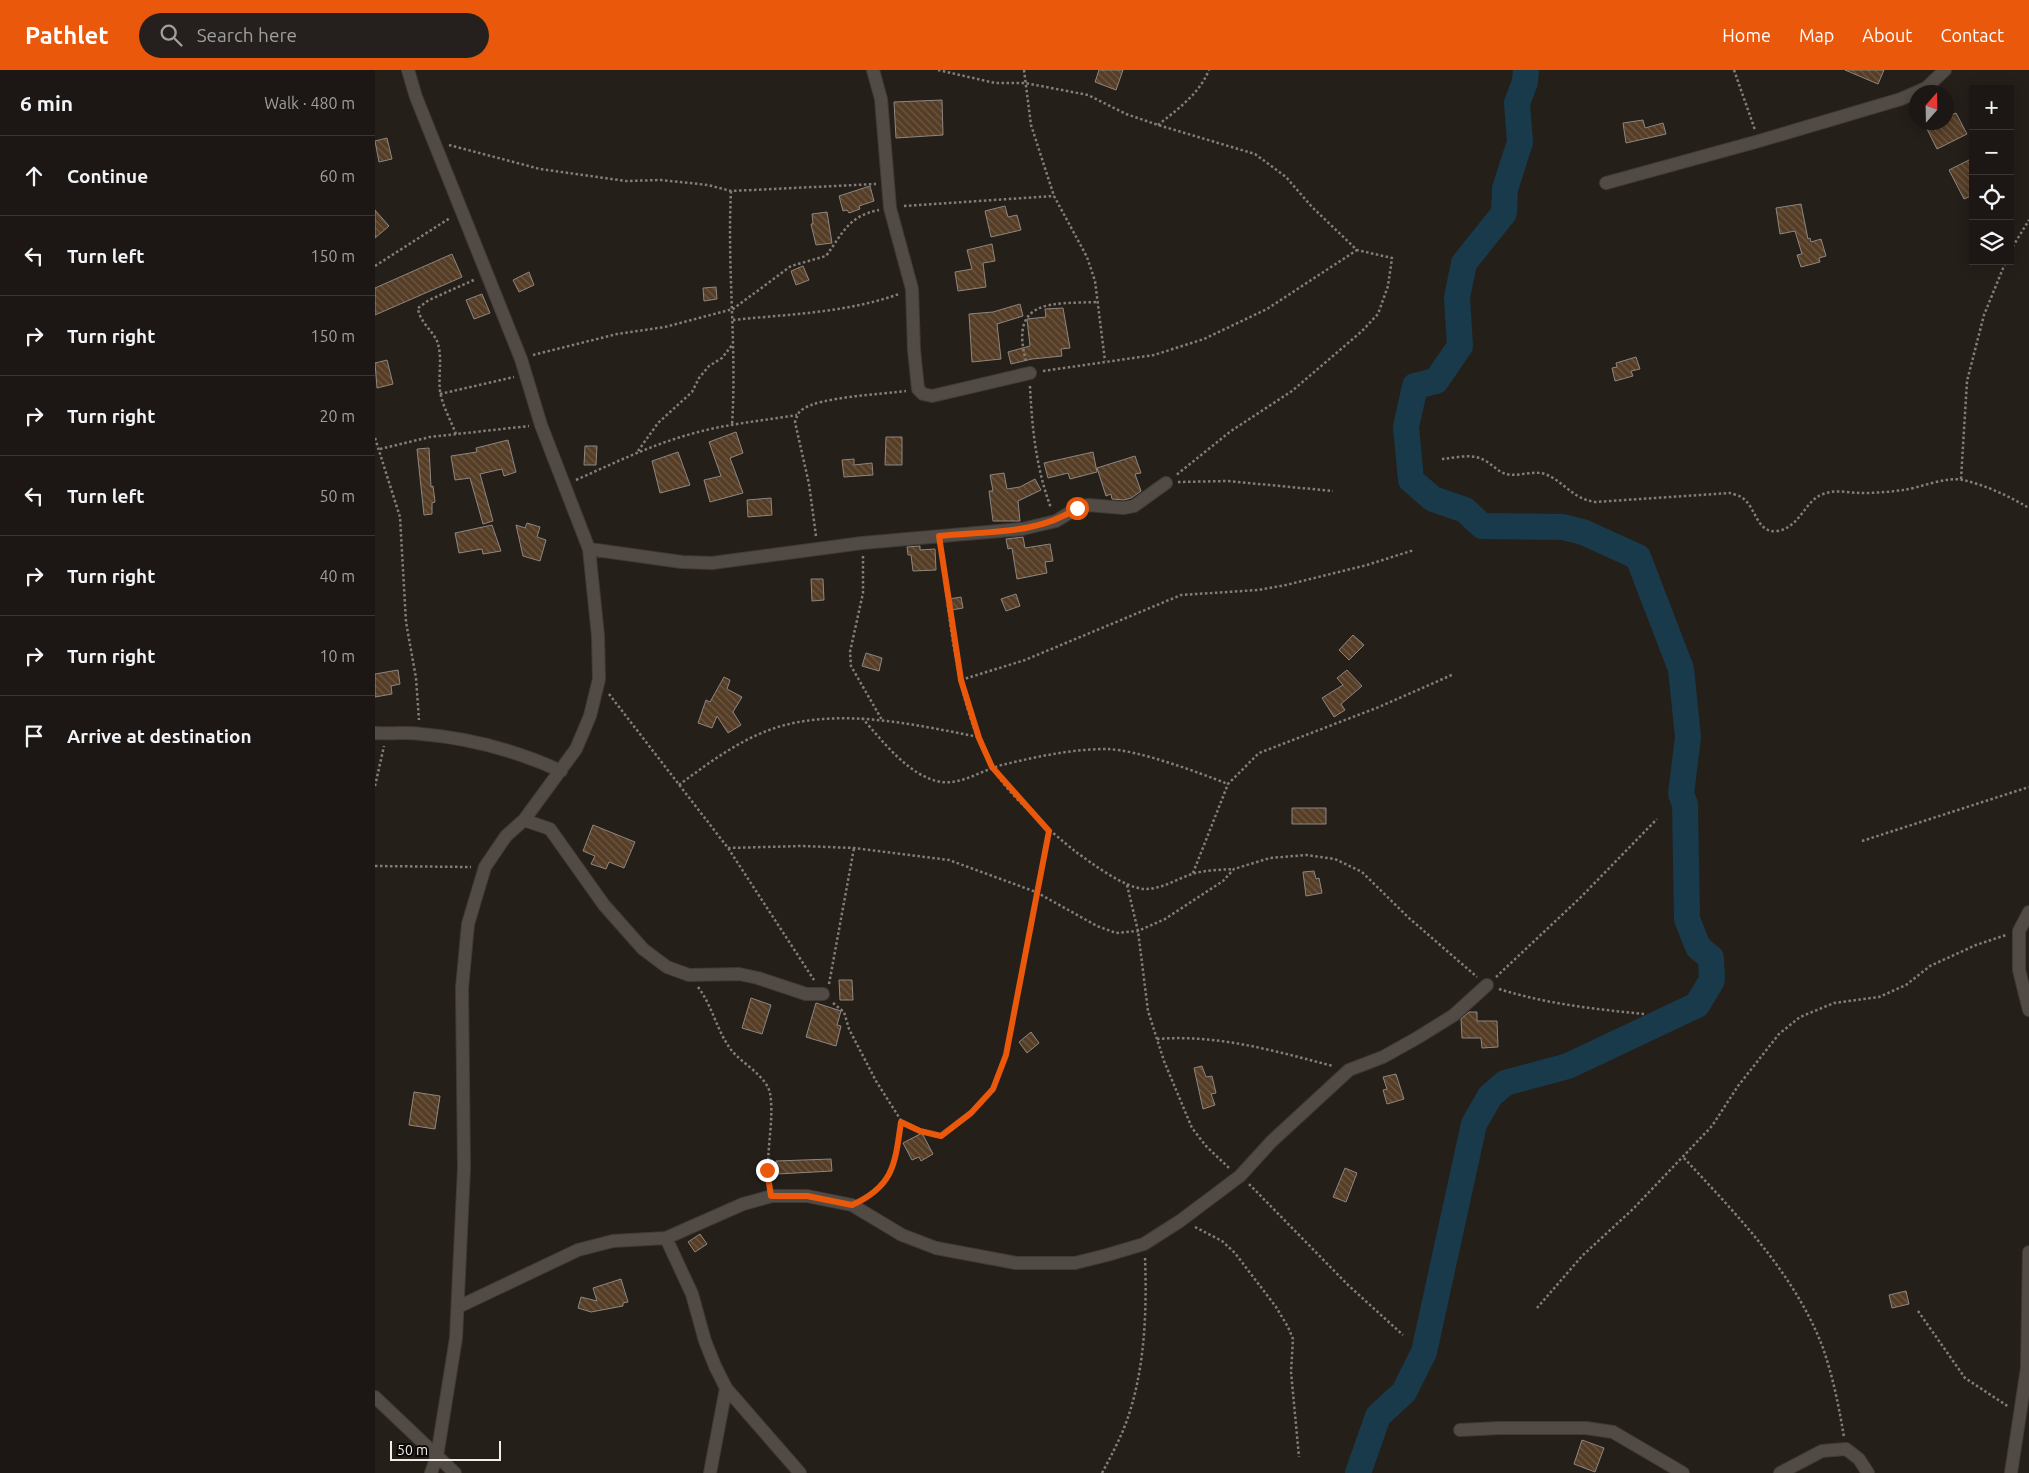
<!DOCTYPE html>
<html lang="en">
<head>
<meta charset="utf-8">
<style>
  body { margin:0; font-family:Ubuntu,sans-serif; background:#25201d; color:#f1f3f6 }
  .controls { position:absolute; right:15px; top:15px; display:grid; overflow:hidden; border-radius:0px; box-shadow:0 2px 12px #0003 }
  .controls button { width:45px; height:45px; display:grid; place-items:center; padding:0; border:0; border-bottom:1px solid #3a3634; background:#1c1714; color:#f1f3f6; font:25px sans-serif }
  .compass { position:absolute; left:1534px; top:15px; width:45px; height:45px; border-radius:50%; background:#1c1714; box-shadow:0 2px 12px #0003; rotate:20deg }
  .scale { position:absolute; left:15px; bottom:12px; width:111px; box-sizing:border-box; padding-left:5px; border:2px solid #f1ede9; border-top:0; font-size:14px; line-height:18px; white-space:nowrap; color:#f1ede9; -webkit-text-stroke:4px #0c0a08; paint-order:stroke }
  .stop { position:absolute; width:15px; height:15px; margin:-11px; border:4px solid #ea580c; border-radius:50%; background:#fff }
  .stop.end { background:#ea580c; border-color:#fff; box-shadow:0 1px 5px #0008 }
  .list { margin:0; padding:0; list-style:none }
  h2 { display:flex; justify-content:space-between; align-items:center; height:65px; margin:0; padding:0 20px; font-size:21px }
  h2 small { font-size:16px; font-weight:400; color:#a09fa0 }
  .list li { display:grid; grid-template-columns:32px 1fr auto; gap:15px; align-items:center; box-sizing:border-box; height:80px; padding:0 20px; border-top:1px solid #3a3634 }
  .list b { display:block; font-size:19px; white-space:nowrap }
  .list em { font-size:16px; font-style:normal; color:#a09fa0 }
  .icon { flex:none; width:28px; height:28px; fill:none; stroke:currentColor; stroke-width:2; stroke-linecap:round; stroke-linejoin:round }
  .map { position:relative; flex:none; width:1654px; height:1403px; overflow:hidden }
  header { display:flex; align-items:center; gap:30px; box-sizing:border-box; height:70px; padding:0 25px; background:#ea580c; color:#fff }
  header strong { font-size:24px }
  nav { display:flex; gap:28px; margin-inline-start:auto; font-size:18px }
  .search { width:350px; height:45px; background:#25201d; display:flex; align-items:center; gap:12px; box-sizing:border-box; padding:0 18px; border-radius:28px; color:#a09fa0; font-size:19px }
  main { display:flex }
  aside { flex:1; background:#1c1714 }
  .map>svg:first-child { display:block }
  .lines { fill:none; stroke-linecap:round; stroke-linejoin:round }
  .river { stroke:#183a4a; stroke-width:26 }
  .building { fill:url(#building-back-hatch); stroke:#8e8680 }
  .minor-casing { stroke:#403b37; stroke-width:14 }
  .path { stroke:#837e7a; stroke-width:2.5; stroke-dasharray:2.5 2.5; stroke-linecap:butt }
  .minor { stroke:#524b45; stroke-width:12 }
  .route { stroke:#ea580c; stroke-width:6 }
</style>
</head>
<body>
<header>
<strong>Pathlet</strong>
<div class="search"><svg class="icon" aria-label="search" viewBox="0 0 24 24"><circle cx="10" cy="10" r="6"/><path d="M15 15l6 6"/></svg>Search here</div>
<nav><a>Home</a><a>Map</a><a>About</a><a>Contact</a></nav>
</header>
<main>
<aside>
<h2>6 min<small>Walk · 480 m</small></h2>
<ul class="list">
<li><svg class="icon" aria-label="ahead" viewBox="0 0 24 24"><path d="M12 20V5M6 11l6-6 6 6"/></svg><div><b>Continue</b></div><em>60 m</em></li>
<li><svg class="icon" aria-label="left" viewBox="0 0 24 24"><path d="M17 20v-9H6M10 6l-5 5 5 5"/></svg><div><b>Turn left</b></div><em>150 m</em></li>
<li><svg class="icon" aria-label="right" viewBox="0 0 24 24"><path d="M7 20v-9h11M14 6l5 5-5 5"/></svg><div><b>Turn right</b></div><em>150 m</em></li>
<li><svg class="icon" aria-label="right" viewBox="0 0 24 24"><path d="M7 20v-9h11M14 6l5 5-5 5"/></svg><div><b>Turn right</b></div><em>20 m</em></li>
<li><svg class="icon" aria-label="left" viewBox="0 0 24 24"><path d="M17 20v-9H6M10 6l-5 5 5 5"/></svg><div><b>Turn left</b></div><em>50 m</em></li>
<li><svg class="icon" aria-label="right" viewBox="0 0 24 24"><path d="M7 20v-9h11M14 6l5 5-5 5"/></svg><div><b>Turn right</b></div><em>40 m</em></li>
<li><svg class="icon" aria-label="right" viewBox="0 0 24 24"><path d="M7 20v-9h11M14 6l5 5-5 5"/></svg><div><b>Turn right</b></div><em>10 m</em></li>
<li><svg class="icon" aria-label="arrive" viewBox="0 0 24 24"><path d="M6 21V4h12l-3 4 3 4H6"/></svg><div><b>Arrive at destination</b></div></li>
</ul>
</aside>
<div class="map">
<svg width="1654" height="1403" viewBox="0 0 1654 1403">
  <defs>
    <pattern id="building-back-hatch" width="6" height="6" patternUnits="userSpaceOnUse" patternTransform="scale(1.25)"><rect width="6" height="6" fill="#553d26"/><path d="M-1 5l2 2M0 0l6 6M5-1l2 2" fill="none" stroke="#6e5946"/></pattern>
  </defs>
  <rect width="100%" height="100%" fill="#251f1a"/>
  <g class="lines">
    <path class="river" d="M983 1403 1003 1346 1029 1322 1049 1282 1099 1054 1115 1026 1130 1013 1193 996 1322 935 1337 910 1336 888 1323 877 1312 849 1310 734 1306 724 1313 667 1306 599 1263 487 1208 462 1188 457 1107 456 1090 440 1058 429 1036 410 1031 357 1040 316 1061 311 1085 276 1082 227 1089 193 1129 143 1130 119 1145 72 1142 33 1150 12 1151 0"/>
  </g>
  <path class="building" d="M724 0H748L741 20 720 12Z
    M1470 0H1509L1503 14Z
    M567 30 568 65 521 68 519 32Z
    M1581 43 1592 64 1562 79 1551 57 1561 52H1572V47Z
    M1268 50 1270 58 1288 53 1291 64 1251 73 1248 53Z
    M12 68 17 89 4 92 0 71Z
    M1598 88V125L1589 129 1574 100Z
    M495 116 499 131 484 136 485 139 474 143 472 140 468 141 464 126Z
    M1426 134 1433 169 1435 168 1436 172 1446 169 1451 186 1444 188 1445 192 1426 197 1422 185 1427 184 1420 161 1405 164 1401 138Z
    M630 136 633 147 642 145 646 160 616 167 610 141Z
    M0 140 14 156 0 168Z
    M452 142 457 173 441 175 436 154H438L437 144Z
    M617 174 620 191 608 193 611 217 583 221 580 202 597 199 592 180Z
    M77 184 87 207 0 245V218Z
    M428 196 434 210 421 215 416 201Z
    M154 202 159 215 144 222 138 210Z
    M341 217 342 229 329 231 328 218Z
    M107 224 115 243 99 249 91 230Z
    M645 234 648 246 622 254 626 289 597 292 594 244 618 242Z
    M688 238 695 278 686 279 687 286 657 289 636 294 633 282 655 276 652 249 671 247 670 239Z
    M1261 287 1265 299 1256 301 1258 306 1240 311 1237 298 1242 297 1241 293Z
    M12 290 18 314 2 318 0 293Z
    M361 362 368 383 355 388 368 423 335 432 329 410 346 406 334 372Z
    M511 367H527V395H510Z
    M133 370 141 402 129 406 127 399 105 404 118 451 108 454 95 408 80 410 76 386 102 382 101 378Z
    M210 376H222L221 395H209Z
    M54 378 56 417 58 416 60 432 57 433V444L49 445 42 379Z
    M303 382 315 415 285 423 277 391Z
    M718 382 722 402 695 409 693 403 673 408 669 393Z
    M760 386 766 403 760 404 766 421 756 428 749 430 737 429 736 424 731 426 722 398Z
    M479 389V395L497 393 498 405 469 407 467 390Z
    M629 403 632 419 645 417 660 409 666 420 643 431 645 451H618L614 421H618L615 405Z
    M396 428 397 445 373 447 372 430Z
    M152 453 165 457 162 467 171 470 165 491 148 486 141 455 150 458Z
    M117 455 126 481 108 484 107 479 84 483 80 463Z
    M648 467 650 478 675 474 678 491 670 492 672 503 642 509 637 478 633 479 631 469Z
    M545 476V480L560 479 561 500 538 501 536 485H533L532 477Z
    M436 509H448L449 530 437 531Z
    M641 524 645 536 631 541 626 529Z
    M586 527 588 538 576 540 574 529Z
    M978 565 989 575 974 590 964 580Z
    M491 583 507 588 504 601 487 596Z
    M23 600 25 614 16 616 17 624 0 627V604Z
    M972 600 987 616 966 634 970 640 959 647 947 628 968 615 962 608Z
    M349 607 355 610 352 619 367 627 358 642 366 655 353 663 342 646 337 658 323 653 331 630 335 632Z
    M917 738H951V754H917Z
    M218 755 260 772 249 798 234 792 231 799 216 794 220 786 208 781Z
    M939 801 941 809 944 808 947 823 931 826 928 802Z
    M464 910H477L478 930H465Z
    M376 928 396 935 387 964 367 958Z
    M441 933 466 941 462 955 466 956 461 976 431 967Z
    M1094 942H1102V951H1122L1123 977 1107 978 1106 968H1087L1086 949Z
    M656 962 664 973 652 983 644 972Z
    M827 996 831 1007 837 1006 841 1023 836 1024 840 1035 828 1039 819 998Z
    M1021 1004 1029 1029 1012 1034 1008 1020 1012 1019 1008 1007Z
    M39 1022 65 1026 60 1059 34 1055Z
    M547 1063 558 1084 546 1091 544 1087 537 1090 528 1073Z
    M456 1089 457 1101 402 1104 401 1091Z
    M970 1098 982 1103 971 1132 958 1127Z
    M325 1164 332 1174 320 1182 313 1172Z
    M246 1209 253 1232 248 1233V1236L216 1242 203 1238 206 1227 222 1231 218 1218Z
    M1531 1221 1534 1234 1517 1238 1514 1225Z
    M1207 1370 1229 1378 1220 1402 1199 1394Z"/>
  <g class="lines">
    <defs>
      <path id="minor" d="M33 0 41 27 146 289 166 355 214 479 223 566 224 609 215 646 201 679 149 750 131 766 110 797 93 854 87 918 89 1098 81 1268 62 1386 56 1403
        M498 0 506 29 515 138 537 219 539 280 543 319 548 324 557 326 655 303
        M1231 113 1384 71 1526 29 1551 18 1570 0
        M214 479 307 492 337 493 487 473 647 459 681 451 702 438 713 435 749 438 759 436 791 413
        M0 663C15 664 31 662 46 664 95 668 142 681 186 701
        M149 750 175 759 229 835 268 879 292 897 314 905 364 904 383 908 431 924H448
        M1654 842 1644 861V900L1654 940
        M291 1168 317 1224 330 1271 340 1296 351 1318 425 1403
        M83 1237 203 1180 238 1171 291 1168 368 1134 397 1126H432L477 1135 527 1165 561 1178 641 1193H700L732 1185 769 1174 805 1151 865 1106 897 1071 974 1000 1008 987 1042 968 1079 945 1112 915
        M0 1327 80 1403
        M1085 1360 1124 1358H1211L1238 1362 1308 1403
        M335 1403 351 1318
        M1405 1403 1447 1381 1471 1379 1484 1389 1493 1403
        M1636 1403 1652 1298 1654 1182"/>
    </defs>
    <use href="#minor" class="minor-casing"/>
    <path class="path" d="M563 0 620 13H650L713 25 751 44 783 55 880 84 911 107 937 137 982 180 1017 188 1013 216 1003 244 987 261 917 321 856 361 800 406
      M649 0 656 55 679 126 712 187 720 211 730 291
      M1359 0 1380 60
      M783 55C803 39 824 24 834 0
      M74 75 165 99 251 111 286 110 333 115 356 121 501 114
      M356 121C352 199 362 277 357 355
      M529 136 679 126
      M1635 181 1654 150
      M0 196 75 148
      M358 250C414 244 471 243 524 224
      M158 285 242 264 290 257 358 239 416 196 451 186C468 163 473 146 504 140
      M651 291C634 228 677 234 722 232
      M668 301 779 285 829 269 892 239 982 180
      M655 316C657 358 661 398 676 438
      M65 324 139 307
      M81 364C76 351 67 335 65 321 63 304 68 287 62 271 57 260 44 251 43 238L54 230 101 209
      M0 368 25 447 31 552 41 608 44 650
      M5 379 55 367 154 356
      M263 381 283 353 317 322 324 308 334 296 347 288 357 275
      M1067 389C1080 388 1096 383 1109 390 1117 394 1123 402 1131 404 1144 407 1158 400 1170 404 1190 412 1196 428 1220 432L1355 423C1358 424 1363 425 1366 427 1381 435 1381 464 1402 461 1425 458 1429 431 1448 424 1461 419 1474 423 1486 423 1500 423 1514 422 1528 420 1545 418 1571 406 1588 410 1610 415 1634 426 1654 438
      M1586 409 1592 311 1609 245 1631 191
      M201 410C239 393 276 375 316 364 350 354 386 351 422 345
      M803 412 852 411 958 421
      M441 466 434 414 420 352C422 346 423 342 428 339 445 327 508 324 531 321
      M566 480C575 550 581 633 616 696 633 725 675 761 701 782 718 794 749 818 770 819 787 819 802 809 817 804 830 800 845 800 858 799
      M488 486V523L475 582 476 596 507 650
      M586 610 650 590 806 525 883 520 911 515 992 495 1039 480
      M234 624 353 778 439 910
      M487 648C508 671 533 706 566 712 588 715 610 698 631 694 665 686 698 679 732 679 764 680 822 702 853 714
      M304 715C336 691 371 665 410 655 474 639 541 655 604 667
      M0 716 9 676
      M1487 771 1654 717
      M353 778 427 776 479 778 574 790 661 822 722 856 741 863 763 861 790 849 848 811 859 799 895 788 931 785 960 789 987 802 1034 848 1102 907
      M0 796 96 797
      M818 803 853 714 884 683 1004 637 1079 604
      M752 815 763 861 773 941 789 991 817 1058 831 1076 854 1098
      M1121 907 1205 828 1282 749
      M454 914 479 778
      M323 917C338 937 342 962 357 981 368 994 391 1006 395 1023 400 1054 389 1084 395 1115
      M1124 919C1172 934 1219 939 1269 944
      M458 933 469 942 474 959 501 1011 527 1052 545 1061 566 1066 596 1043 618 1019 631 985 674 761
      M782 969C842 964 900 981 958 996
      M1309 1088C1362 1145 1420 1204 1448 1278 1458 1307 1464 1337 1469 1367
      M874 1114 973 1215 1028 1265
      M491 1128C521 1108 521 1086 527 1052
      M820 1157 847 1171 860 1183 901 1237 913 1257 918 1269 916 1302 924 1387
      M1162 1238 1207 1186 1258 1139 1337 1056 1363 1016 1404 964 1425 947 1459 933 1504 927 1531 915 1555 896 1601 875 1631 865
      M1543 1241 1590 1308 1634 1337
      M727 1403C735 1388 743 1373 749 1358 770 1305 772 1243 770 1187"/>
    <use href="#minor" class="minor"/>
  </g>
  <g class="lines">
    <path class="route" d="M392 1100 396 1126H432L477 1135C519 1116 520 1094 526 1052L545 1061 566 1066 596 1043 618 1019 631 985 674 761 617 697 604 668 586 610 564 466C610 461 663 465 702 438"/>
  </g>
</svg>
<div class="controls">
<button>+</button>
<button>−</button>
<button><svg class="icon" aria-label="locate" viewBox="0 0 24 24"><circle cx="12" cy="12" r="6"/><path d="M12 2v4M12 18v4M2 12h4M18 12h4"/></svg></button>
<button><svg class="icon" aria-label="layers" viewBox="0 0 24 24"><path d="M12 4l9 5-9 5-9-5zM3 14l9 5 9-5"/></svg></button>
</div>
<svg class="compass" viewBox="-18 -18 36 36"><path d="M0-13l5 13h-10z" fill="#e53935"/><path d="M0 13l5-13h-10z" fill="#a09fa0"/></svg>
<div class="scale">50 m</div>
<div class="stop" style="left:702px;top:438px"></div>
<div class="stop end" style="left:392px;top:1100px"></div>
</div>
</main>
</body>
</html>
